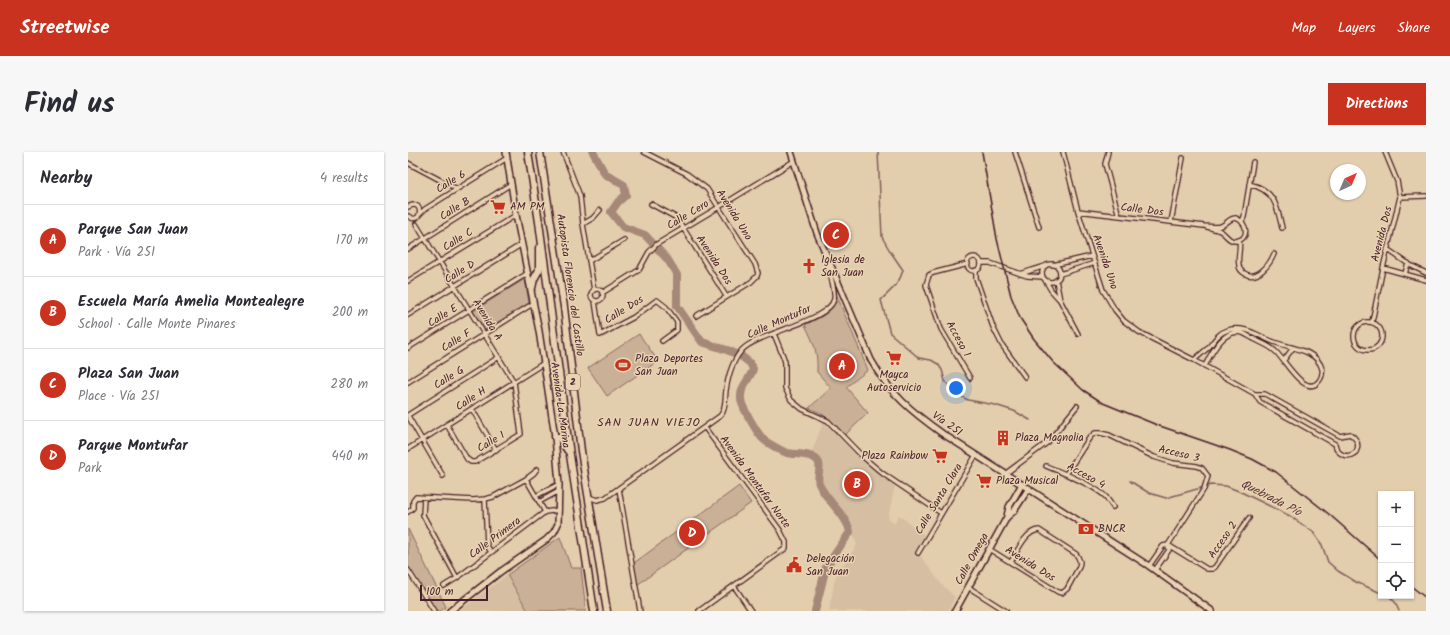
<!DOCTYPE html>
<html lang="en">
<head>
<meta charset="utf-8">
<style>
  body { margin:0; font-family:Kalam,sans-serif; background:#f7f7f7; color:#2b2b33 }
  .controls { position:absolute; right:12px; bottom:12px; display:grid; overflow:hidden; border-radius:0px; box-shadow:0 1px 3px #0004 }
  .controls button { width:36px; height:36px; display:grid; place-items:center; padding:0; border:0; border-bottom:1px solid #e1e1e2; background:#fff; color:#2b2b33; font:20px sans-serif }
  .compass { position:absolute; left:922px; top:12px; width:36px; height:36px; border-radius:50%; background:#fff; box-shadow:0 1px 3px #0004; rotate:44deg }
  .scale { position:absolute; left:12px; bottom:10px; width:68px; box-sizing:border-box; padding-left:4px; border:2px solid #4a1f2b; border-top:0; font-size:11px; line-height:14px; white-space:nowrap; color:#4a1f2b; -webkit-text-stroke:3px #e8d4b2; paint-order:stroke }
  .you { position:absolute; left:548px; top:236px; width:14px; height:14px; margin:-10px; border:3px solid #fff; border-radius:50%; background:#1a73e8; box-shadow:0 0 0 6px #1a73e833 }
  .badge { display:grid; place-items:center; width:26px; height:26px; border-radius:50%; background:#c8321e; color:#fff; font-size:13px; font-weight:700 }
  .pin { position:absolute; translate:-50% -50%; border:2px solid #fff; box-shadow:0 1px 4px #0006 }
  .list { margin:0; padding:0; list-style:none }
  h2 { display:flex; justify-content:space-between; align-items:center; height:52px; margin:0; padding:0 16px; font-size:17px }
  h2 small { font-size:13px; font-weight:400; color:#7c7c81 }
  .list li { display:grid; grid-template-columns:26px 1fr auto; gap:12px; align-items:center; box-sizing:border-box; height:72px; padding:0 16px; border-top:1px solid #e1e1e2 }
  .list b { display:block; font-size:15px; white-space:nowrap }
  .list p { margin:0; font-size:13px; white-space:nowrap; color:#7c7c81 }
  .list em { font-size:13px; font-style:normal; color:#7c7c81 }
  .icon { flex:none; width:22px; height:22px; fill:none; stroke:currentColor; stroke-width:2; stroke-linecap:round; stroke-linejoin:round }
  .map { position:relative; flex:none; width:1018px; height:459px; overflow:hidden; border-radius:0px }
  header { display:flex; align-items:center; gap:24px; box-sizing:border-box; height:56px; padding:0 20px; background:#c8321e; color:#fff }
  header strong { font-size:19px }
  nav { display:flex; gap:22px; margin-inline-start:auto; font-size:14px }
  .intro { display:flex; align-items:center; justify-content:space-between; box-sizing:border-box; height:96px; padding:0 24px }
  h1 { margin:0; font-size:28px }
  .button { padding:10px 18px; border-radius:0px; background:#c8321e; color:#fff; font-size:14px; font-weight:700 }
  main { display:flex; gap:24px; padding:0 24px }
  aside { flex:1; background:#fff; border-radius:0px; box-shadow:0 1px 3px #0004 }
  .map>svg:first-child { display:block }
  .built { fill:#d5bea2 }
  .green { fill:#c9b097; stroke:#8a6861 }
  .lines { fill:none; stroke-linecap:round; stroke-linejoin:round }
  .stream { stroke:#815e5a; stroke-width:1.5 }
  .river { stroke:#a68879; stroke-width:8 }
  .street-casing { stroke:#4a1f2b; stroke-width:6 }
  .secondary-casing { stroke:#4a1f2b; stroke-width:8 }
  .highway-casing { stroke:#4a1f2b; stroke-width:9 }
  .street { stroke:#e8d4b2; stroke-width:3.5 }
  .secondary { stroke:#e8d4b2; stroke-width:5 }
  .highway { stroke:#e8d4b2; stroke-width:6 }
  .rail { stroke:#4a1f2b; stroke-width:1.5 }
  .labels { text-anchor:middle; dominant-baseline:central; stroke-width:3; stroke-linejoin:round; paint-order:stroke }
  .shield { fill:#e8d4b2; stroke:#795554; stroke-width:1 }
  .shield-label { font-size:10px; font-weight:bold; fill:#4a1f2b }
  .street-label { font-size:11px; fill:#4a1f2b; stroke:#e8d4b2 }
  .poi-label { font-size:11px; fill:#4a1f2b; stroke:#e8d4b2; text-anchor:start }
  .neighbourhood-label { font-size:12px; letter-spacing:1px; fill:#4a1f2b; stroke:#e8d4b2 }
  .water-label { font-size:12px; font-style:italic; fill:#61393e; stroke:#e8d4b2 }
</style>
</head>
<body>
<header>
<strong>Streetwise</strong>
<nav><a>Map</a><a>Layers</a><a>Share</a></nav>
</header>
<div class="intro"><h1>Find us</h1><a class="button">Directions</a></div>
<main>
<aside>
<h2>Nearby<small>4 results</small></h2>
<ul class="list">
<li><span class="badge">A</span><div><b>Parque San Juan</b><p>Park · Vía 251</p></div><em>170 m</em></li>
<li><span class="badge">B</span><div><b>Escuela María Amelia Montealegre</b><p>School · Calle Monte Pinares</p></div><em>200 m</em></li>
<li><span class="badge">C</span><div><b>Plaza San Juan</b><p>Place · Vía 251</p></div><em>280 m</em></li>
<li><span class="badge">D</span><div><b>Parque Montufar</b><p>Park</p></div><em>440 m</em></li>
</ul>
</aside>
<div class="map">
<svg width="1018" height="459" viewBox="0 0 1018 459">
  <rect width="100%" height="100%" fill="#e2cdad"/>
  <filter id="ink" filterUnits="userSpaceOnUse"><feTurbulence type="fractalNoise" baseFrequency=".025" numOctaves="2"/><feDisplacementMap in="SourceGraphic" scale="8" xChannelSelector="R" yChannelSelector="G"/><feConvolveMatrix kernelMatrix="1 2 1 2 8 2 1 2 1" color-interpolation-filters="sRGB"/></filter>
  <g filter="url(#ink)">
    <path class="built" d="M415 271 423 277 453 308 487 334 480 365 486 372 491 363 517 384 508 398 534 433 547 445 540 459H421L427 427 431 419 449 393 441 367 421 343 413 329V311L409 305 403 302Z
      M99 423 120 459H53L54 457Z"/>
    <path class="green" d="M117 127 121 151 77 178 65 159Z
      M429 144 460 218 438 235 460 261 437 283C426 271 416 261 401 256L423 236 409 220C410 200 406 191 397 173 412 165 425 162 429 144Z
      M231 182 250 209 199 244 180 216Z
      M331 334 343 351 229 433 226 411Z
      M0 377 38 455 32 459H27L0 415Z
      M152 385 163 416H173L178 459H120L99 423Z"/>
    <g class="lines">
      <path class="stream" d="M470 0 474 85 482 99 495 118C491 133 484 137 473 148L482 181 511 206 523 208 530 212 534 218 537 229 548 242 560 248 587 253 606 259 622 268
        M722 329 741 341 758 346 803 333 818 334 833 340 882 364 905 380 914 393 920 410 930 419 948 430 973 441
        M981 444 987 450 991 459"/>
      <path class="river" d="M185 0 197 22 216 33 218 43 210 50 203 60 215 75 237 83 260 108 269 123V154L294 190 319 198 333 204 342 211 345 217C342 228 332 233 333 247 333 254 350 282 355 287 359 291 374 299 379 301 388 303 402 301 409 308 415 314 408 324 411 332 418 349 439 363 442 380L418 415 407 459"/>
      <defs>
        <path id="street" d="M155 0 172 44 175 72 186 138
          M236 0 279 22 299 37 347 112 350 121 349 124 343 130 288 164
          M607 0 631 75
          M655 0 670 59 695 138 707 158 716 169 731 180 786 208 847 242 852 250 927 292C929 302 939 308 948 300 952 292 949 287 942 282L932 284 857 242H847
          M700 0 697 12 711 64
          M0 11 49 37
          M841 32C867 38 869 54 874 76
          M992 45 1018 44
          M243 52 267 65 270 68 318 144
          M0 55C16 45 15 75 0 64
          M670 59 796 74C801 74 809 76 813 74 820 71 821 66 828 66 840 71 842 88 827 89 821 89 819 84 814 80 810 77 801 76 796 74
          M12 62 17 57 99 6
          M834 69 836 65 845 10
          M763 70 775 6
          M8 72 106 230 113 282 67 310H63L59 307 39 273
          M175 72 185 66 192 58
          M831 88C833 97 829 105 831 113 831 116 833 119 836 121 849 130 862 112 866 102
          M0 97 103 32
          M979 97 1002 113 1018 121
          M559 112a7 7 0 1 1 14 0a7 7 0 1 1-14 0Z
          M181 109 216 88
          M573 111H582L619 124 635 125
          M560 112 525 121 521 123 518 133 533 177 562 226
          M634 121a9 9 0 1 1 18 0a9 9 0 1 1-18 0Z
          M645 113 684 104
          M975 116 1018 128
          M568 118V126L585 175 594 193 617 225
          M612 122 637 114
          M652 122 687 111
          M997 122 1000 111
          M637 128 643 138 651 147
          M648 128 652 148 670 182
          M0 129 108 63
          M183 143a6 6 0 1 1 12 0a6 6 0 1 1-12 0Z
          M194 141 231 118 241 100 249 92 311 55 386 9
          M187 149 192 183 226 165 249 148 258 155 269 170V178L254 189
          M0 163 114 92
          M964 170 975 116 992 45 989 29 977 0
          M946 184a14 14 0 1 1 28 0a14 14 0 1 1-28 0Z
          M366 182 375 204 377 210V236L383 248 394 257 420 269 454 304 474 321 533 361
          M0 196 120 121
          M786 208C791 204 795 200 800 196 806 189 810 181 820 178 837 173 850 184 866 190 881 196 909 197 914 217 915 222 914 225 911 229 897 247 876 206 867 199 861 193 853 191 846 187 842 185 839 183 835 181 816 175 803 201 797 214
          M876 208 885 196
          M0 230 126 151
          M64 257 88 298
          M0 263 91 205
          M0 264 35 324
          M0 297 136 211
          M638 314C653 320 686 333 698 345 700 348 703 352 705 355
          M597 322 640 290 669 254
          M658 322 682 285 687 281H692L701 283 746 305 765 311 789 314 794 316 800 324 796 337 760 393
          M118 327 137 360
          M211 337 232 459
          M128 344 151 332
          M181 345 189 348 197 346 312 264C318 258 317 246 318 238 320 225 325 208 334 198 349 181 422 169 426 147 428 135 419 114 416 102
          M16 346 15 363 49 426
          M77 347 79 394 83 400
          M131 350 151 339
          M0 360 5 356V349L8 345 65 348 77 347 85 345 118 327 126 321 129 317
          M760 393 799 417H804L807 415 841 366
          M581 397 650 440 654 441 659 437 671 415 672 410 670 405 668 402 631 378C617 379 609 400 603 410
          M510 401 568 303
          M741 414 755 394 760 393
          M0 418 26 459
          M747 418 761 398 760 393
          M36 434 49 426 137 360 151 358
          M326 434 343 459
          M560 435 598 459
          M291 459 378 396V390L372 378 297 276"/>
        <path id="secondary" d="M383 0 409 81 463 208C482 242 504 260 535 282L741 414 804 459
          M599 364 601 355 614 332
          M42 459 92 420 138 388 146 380 150 372 151 332 147 285 131 179 108 63 98 0
          M547 459 599 365 606 359 621 336"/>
        <path id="highway" d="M120 0 131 70 162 303 186 459
          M132 0 156 155 173 299 199 459
          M124 136 126 127 131 118V96
          M147 285H151L160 299"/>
      </defs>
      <use href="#street" class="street-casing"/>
      <use href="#secondary" class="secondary-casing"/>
      <use href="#highway" class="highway-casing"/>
      <use href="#street" class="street"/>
      <use href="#secondary" class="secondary"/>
      <use href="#highway" class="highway"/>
      <path class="rail" d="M574 0 589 87 603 144 612 166 626 187 645 210 675 238 695 251 749 273 822 298 844 307 868 320 922 363 973 408
        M1003 434 1018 446"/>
    </g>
  </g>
  <defs>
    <symbol id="supermarket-bare" viewBox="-9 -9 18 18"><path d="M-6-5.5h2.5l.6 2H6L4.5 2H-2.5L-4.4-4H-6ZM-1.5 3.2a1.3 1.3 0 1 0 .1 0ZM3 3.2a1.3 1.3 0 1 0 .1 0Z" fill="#c8321e" stroke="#e8d4b2" stroke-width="2.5" paint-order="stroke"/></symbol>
    <symbol id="church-bare" viewBox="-9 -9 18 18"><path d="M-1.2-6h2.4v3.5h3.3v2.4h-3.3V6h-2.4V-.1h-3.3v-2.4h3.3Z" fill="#c8321e" stroke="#e8d4b2" stroke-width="2.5" paint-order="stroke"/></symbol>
    <symbol id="stadium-bare" viewBox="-9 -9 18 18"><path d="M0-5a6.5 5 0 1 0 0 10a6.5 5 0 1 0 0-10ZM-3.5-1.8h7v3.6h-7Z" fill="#c8321e" stroke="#e8d4b2" stroke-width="2.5" paint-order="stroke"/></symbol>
    <symbol id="building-bare" viewBox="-9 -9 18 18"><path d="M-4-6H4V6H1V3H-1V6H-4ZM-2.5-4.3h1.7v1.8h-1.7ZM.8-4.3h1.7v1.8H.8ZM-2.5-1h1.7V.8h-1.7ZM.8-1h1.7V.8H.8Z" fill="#c8321e" stroke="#e8d4b2" stroke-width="2.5" paint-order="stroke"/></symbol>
    <symbol id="bank-bare" viewBox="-9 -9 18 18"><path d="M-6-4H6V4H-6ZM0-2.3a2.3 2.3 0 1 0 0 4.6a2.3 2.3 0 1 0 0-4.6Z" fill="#c8321e" stroke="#e8d4b2" stroke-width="2.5" paint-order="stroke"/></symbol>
    <symbol id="civic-bare" viewBox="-9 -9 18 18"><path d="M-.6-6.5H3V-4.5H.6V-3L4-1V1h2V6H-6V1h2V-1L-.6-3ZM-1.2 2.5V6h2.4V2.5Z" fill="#c8321e" stroke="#e8d4b2" stroke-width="2.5" paint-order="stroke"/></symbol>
  </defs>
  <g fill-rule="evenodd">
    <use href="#supermarket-bare" x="79" y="44" width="22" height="22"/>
    <use href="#church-bare" x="390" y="103" width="22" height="22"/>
    <use href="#supermarket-bare" x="475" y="195" width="22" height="22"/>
    <use href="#stadium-bare" x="204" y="202" width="22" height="22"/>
    <use href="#building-bare" x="584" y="275" width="22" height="22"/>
    <use href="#supermarket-bare" x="521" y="293" width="22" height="22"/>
    <use href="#supermarket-bare" x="565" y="318" width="22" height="22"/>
    <use href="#bank-bare" x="667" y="366" width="22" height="22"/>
    <use href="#civic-bare" x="375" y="402" width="22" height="22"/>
  </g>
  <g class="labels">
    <rect class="shield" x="158" y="222" width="14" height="16" rx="3"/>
    <g class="shield-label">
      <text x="165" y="230">2</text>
    </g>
    <g class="street-label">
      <text transform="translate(43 30) rotate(-32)">Calle 6</text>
      <text transform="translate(47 57) rotate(-32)">Calle B</text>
      <text transform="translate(734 58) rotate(7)">Calle Dos</text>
      <text transform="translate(280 63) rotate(-31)">Calle Cero</text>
      <text transform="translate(326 63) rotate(58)">Avenida Uno</text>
      <text transform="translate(974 82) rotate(-76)">Avenida Dos</text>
      <text transform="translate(50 88) rotate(-32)">Calle C</text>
      <text transform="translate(306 108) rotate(57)">Avenida Dos</text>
      <text transform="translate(697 110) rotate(71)">Avenida Uno</text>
      <text transform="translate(52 120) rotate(-32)">Calle D</text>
      <text transform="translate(162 133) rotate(82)">Autopista Florencio del Castillo</text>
      <text transform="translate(216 158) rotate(-32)">Calle Dos</text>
      <text transform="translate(35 164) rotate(-32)">Calle E</text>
      <text transform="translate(79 168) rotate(58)">Avenida A</text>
      <text transform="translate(371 170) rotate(-24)">Calle Montufar</text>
      <text transform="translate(550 187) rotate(61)">Acceso 1</text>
      <text transform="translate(48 189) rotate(-32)">Calle F</text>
      <text transform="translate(41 226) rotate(-32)">Calle G</text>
      <text transform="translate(63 247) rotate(-33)">Calle H</text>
      <text transform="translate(152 253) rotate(82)">Avenida La Marina</text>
      <text transform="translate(539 272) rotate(35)">Vía 251</text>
      <text transform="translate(83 290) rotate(-31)">Calle I</text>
      <text transform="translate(771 302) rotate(13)">Acceso 3</text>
      <text transform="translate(678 324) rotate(29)">Acceso 4</text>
      <text transform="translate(347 330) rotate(54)">Avenida Montufar Norte</text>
      <text transform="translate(531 347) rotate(-59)">Calle Santa Clara</text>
      <text transform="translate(87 386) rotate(-37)">Calle Primera</text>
      <text transform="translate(815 388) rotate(-55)">Acceso 2</text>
      <text transform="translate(564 407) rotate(-61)">Calle Omega</text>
      <text transform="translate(622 412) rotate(32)">Avenida Dos</text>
    </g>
    <g class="poi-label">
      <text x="102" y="55">AM PM</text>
      <text x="413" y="108">Iglesia de<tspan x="413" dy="13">San Juan</tspan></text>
      <text x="227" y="207">Plaza Deportes<tspan x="227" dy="13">San Juan</tspan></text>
      <text x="486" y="223" text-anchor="middle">Mayca<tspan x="486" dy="13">Autoservicio</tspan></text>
      <text x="607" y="286">Plaza Magnolia</text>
      <text x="520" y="304" text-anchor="end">Plaza Rainbow</text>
      <text x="588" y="329">Plaza Musical</text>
      <text x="690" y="377">BNCR</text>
      <text x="398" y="407">Delegación<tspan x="398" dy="13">San Juan</tspan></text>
    </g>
    <g class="neighbourhood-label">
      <text x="241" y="270">SAN JUAN VIEJO</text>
    </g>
    <g class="water-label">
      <text transform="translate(863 346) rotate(27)">Quebrada Pío</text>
    </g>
  </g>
</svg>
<div class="controls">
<button>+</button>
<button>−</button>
<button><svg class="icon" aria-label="locate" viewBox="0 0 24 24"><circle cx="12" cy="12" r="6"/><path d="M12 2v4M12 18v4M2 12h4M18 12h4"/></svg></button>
</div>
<svg class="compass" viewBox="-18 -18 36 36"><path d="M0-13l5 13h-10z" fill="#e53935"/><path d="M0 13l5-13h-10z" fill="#7c7c81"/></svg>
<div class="scale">100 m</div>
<div class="you"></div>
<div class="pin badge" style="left:434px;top:214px">A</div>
<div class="pin badge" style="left:449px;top:332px">B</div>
<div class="pin badge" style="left:428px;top:83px">C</div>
<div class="pin badge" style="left:284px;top:381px">D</div>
</div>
</main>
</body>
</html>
